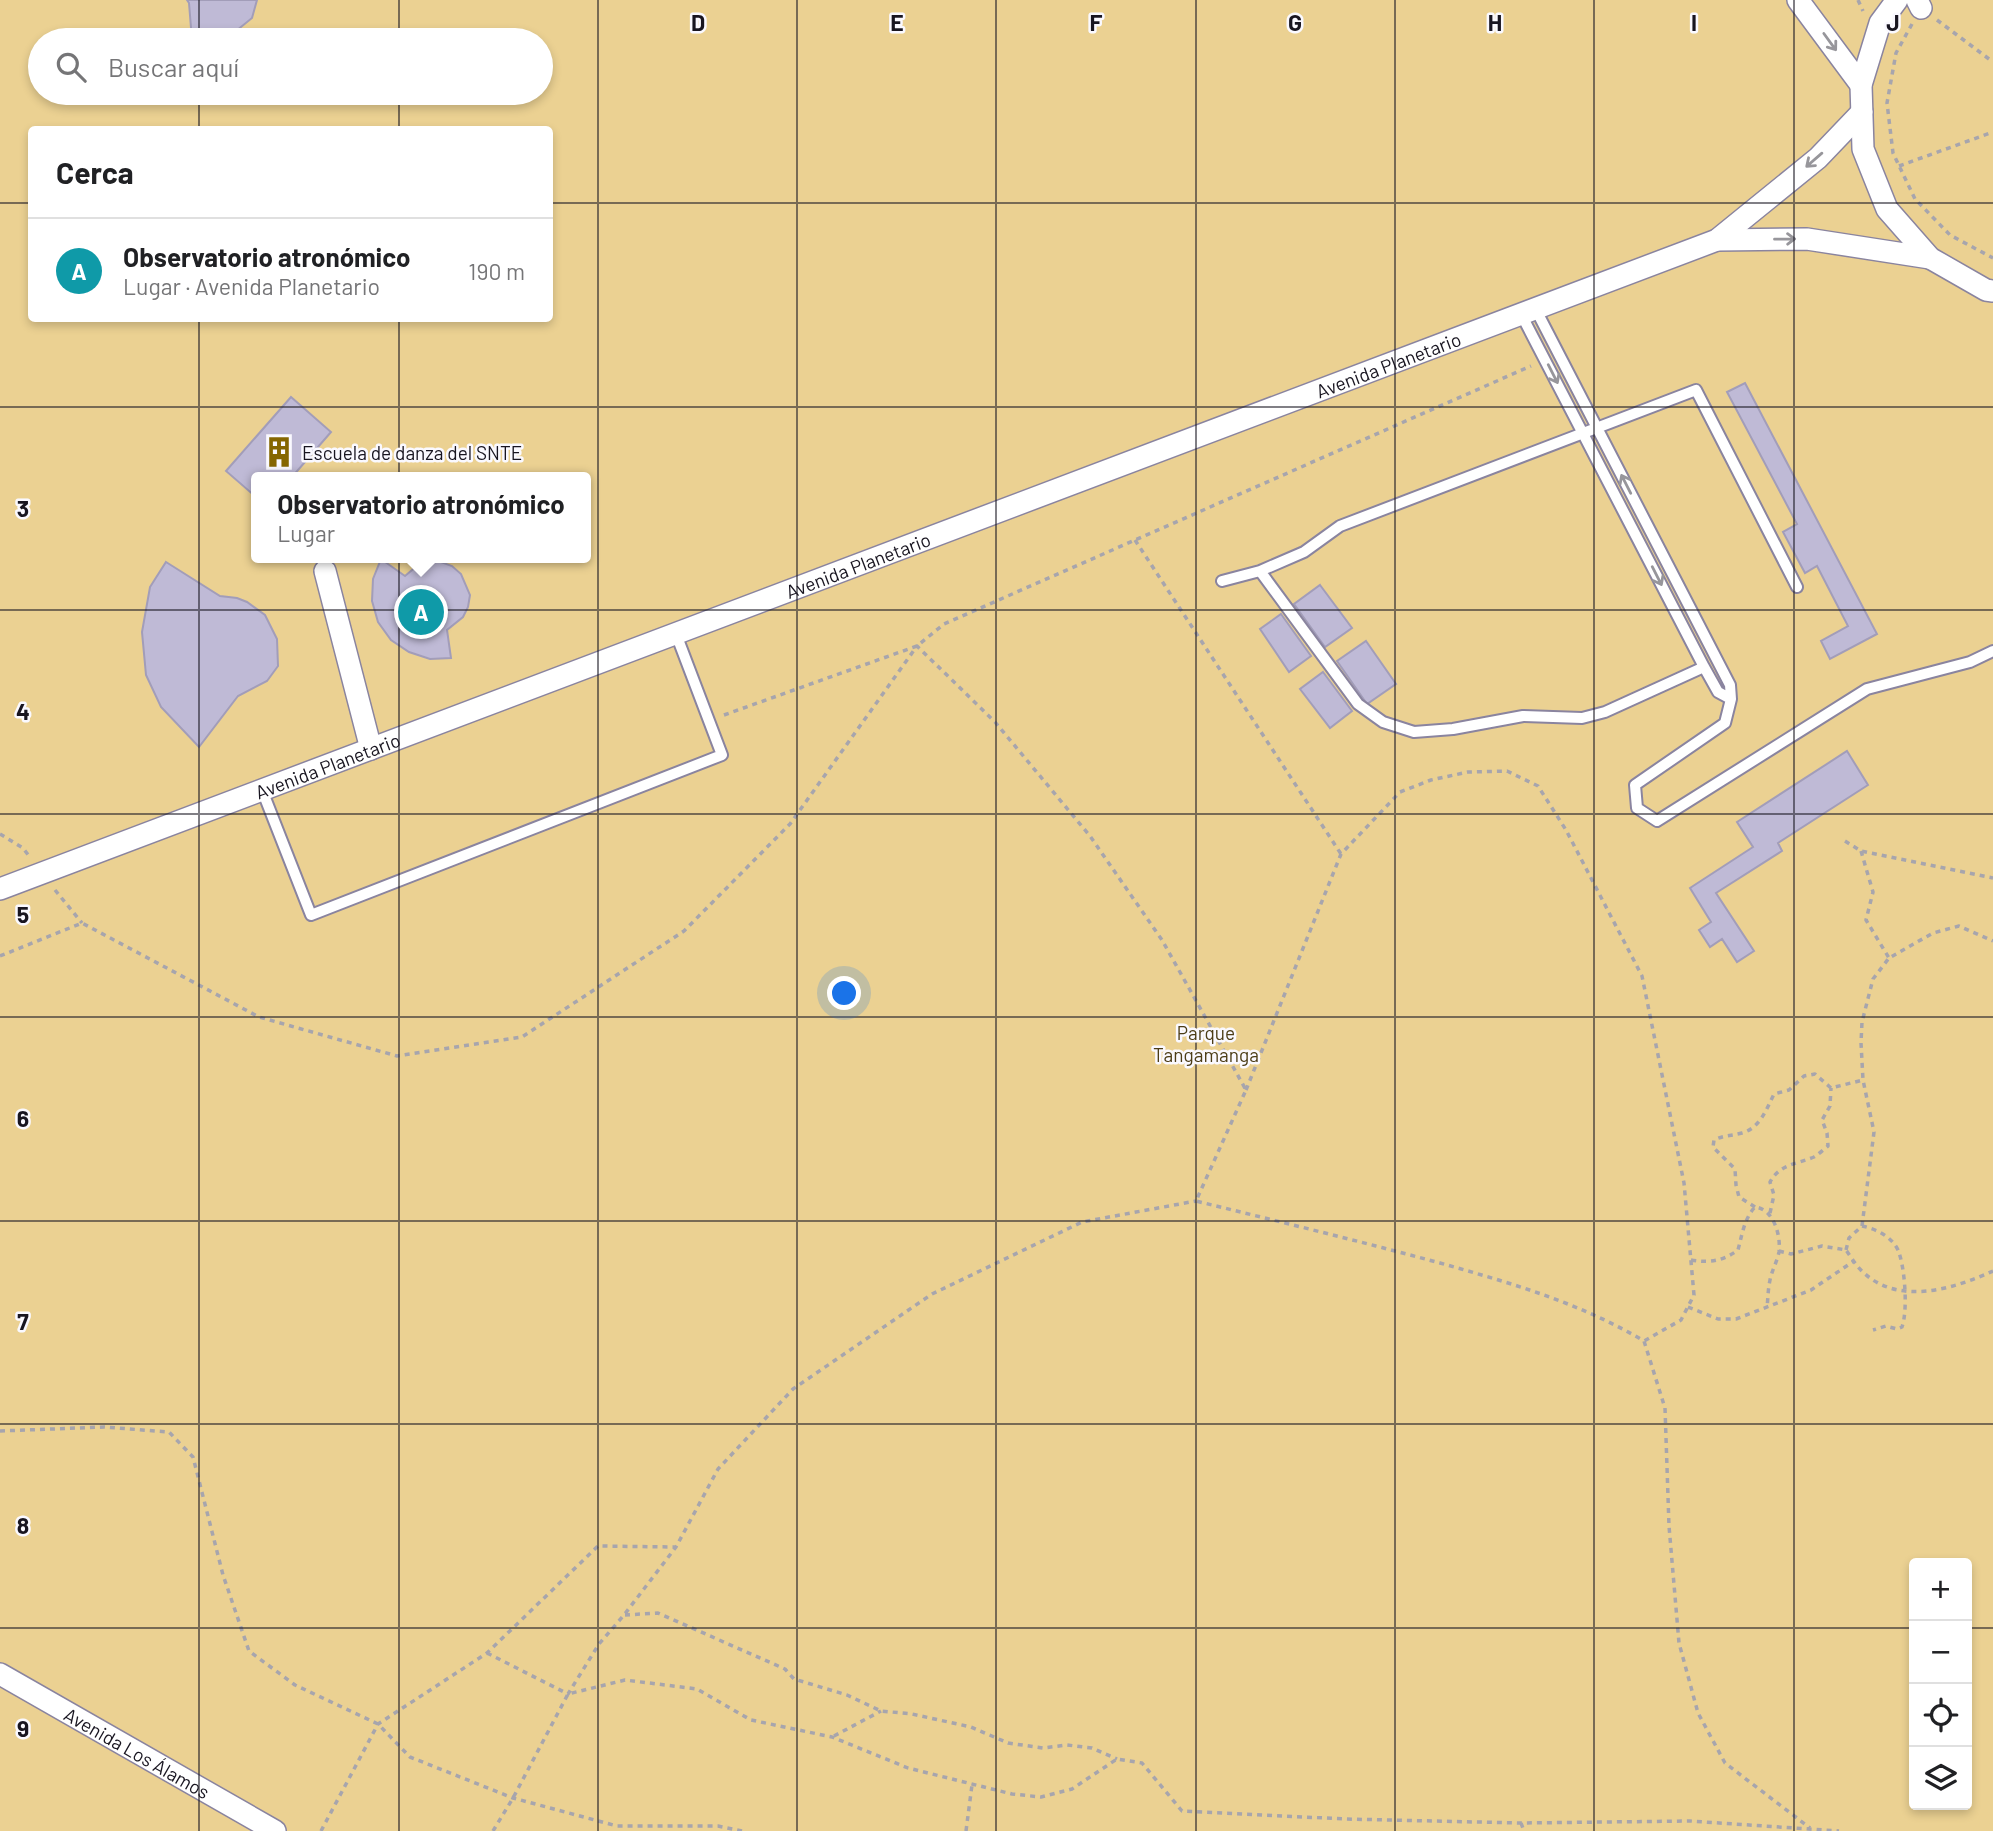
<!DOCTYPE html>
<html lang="es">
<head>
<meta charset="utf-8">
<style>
  body { margin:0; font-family:Barlow,sans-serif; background:#f2f2f2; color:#202124 }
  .controls { position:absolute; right:21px; bottom:21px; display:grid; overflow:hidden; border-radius:7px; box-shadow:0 4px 10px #0003 }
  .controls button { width:63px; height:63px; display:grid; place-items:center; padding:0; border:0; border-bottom:2px solid #e0e0e0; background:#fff; color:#202124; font:35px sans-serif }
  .you { position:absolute; left:845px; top:994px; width:24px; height:24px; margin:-18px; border:5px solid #fff; border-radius:50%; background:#1a73e8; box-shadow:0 0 0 10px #1a73e833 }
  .badge { display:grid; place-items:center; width:46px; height:46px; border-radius:50%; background:#ea580c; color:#fff; font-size:23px; font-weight:700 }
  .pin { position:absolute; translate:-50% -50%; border:4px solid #fff; box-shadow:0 2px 7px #0006 }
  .popup { position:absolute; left:251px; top:472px; width:340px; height:91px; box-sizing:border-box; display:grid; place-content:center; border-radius:7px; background:#fff; filter:drop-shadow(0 2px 5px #0005); font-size:23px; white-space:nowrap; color:#757577 }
  .popup b { font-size:26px; color:#202124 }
  .popup::after { content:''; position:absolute; left:50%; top:100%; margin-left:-14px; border:14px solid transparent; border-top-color:#fff }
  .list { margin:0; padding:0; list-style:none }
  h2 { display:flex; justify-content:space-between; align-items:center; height:91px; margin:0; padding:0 28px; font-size:30px }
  h2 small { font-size:23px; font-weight:400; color:#757577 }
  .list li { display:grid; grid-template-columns:46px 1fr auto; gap:21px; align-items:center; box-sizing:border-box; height:105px; padding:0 28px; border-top:2px solid #e0e0e0 }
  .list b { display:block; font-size:26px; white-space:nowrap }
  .list p { margin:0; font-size:23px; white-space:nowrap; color:#757577 }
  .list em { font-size:23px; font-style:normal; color:#757577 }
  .icon { flex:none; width:38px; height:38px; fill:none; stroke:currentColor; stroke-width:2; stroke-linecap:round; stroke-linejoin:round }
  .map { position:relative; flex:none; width:1993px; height:1831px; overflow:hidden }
  .search { position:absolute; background:#fff; box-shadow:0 4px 10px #0003; left:28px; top:28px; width:525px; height:77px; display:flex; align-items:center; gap:18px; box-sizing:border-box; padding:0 24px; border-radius:38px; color:#757577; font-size:26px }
  .panel { position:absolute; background:#fff; box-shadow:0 4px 10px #0003; left:28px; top:126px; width:525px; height:196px; border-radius:7px }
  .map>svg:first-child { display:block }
  .green { fill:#ebd192; fill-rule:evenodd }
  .building { fill:#bfbad6; stroke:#a29db9; stroke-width:2 }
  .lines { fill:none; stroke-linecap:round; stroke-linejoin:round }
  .lane-casing { stroke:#8a849f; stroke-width:14 }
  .street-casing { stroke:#8a849f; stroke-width:24 }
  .path { stroke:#a7a5ad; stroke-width:3.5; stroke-dasharray:5 5; stroke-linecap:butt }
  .lane { stroke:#fff; stroke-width:10 }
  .street { stroke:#fff; stroke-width:21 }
  .oneway { stroke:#97969b }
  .grid { fill:none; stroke:#181520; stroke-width:2; stroke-opacity:0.55 }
  .labels { text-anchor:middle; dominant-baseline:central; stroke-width:5; stroke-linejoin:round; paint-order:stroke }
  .street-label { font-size:19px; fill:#181520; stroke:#faf9ff }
  .poi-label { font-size:19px; fill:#181520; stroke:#faf9ff; text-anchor:start }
  .park-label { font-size:19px; fill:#4c3d16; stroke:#faf9ff }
  .grid-label { font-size:23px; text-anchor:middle; font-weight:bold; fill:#181520; stroke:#faf9ff; stroke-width:5; stroke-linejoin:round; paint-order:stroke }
</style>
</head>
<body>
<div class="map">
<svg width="1993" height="1831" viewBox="0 0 1993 1831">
  <rect width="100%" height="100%" fill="#faf9ff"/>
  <path class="green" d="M0 0H1993V1831H0ZM40 40H541V93H40ZM32 130H550V318H32ZM256 477H586V558H256ZM1914 1563H1967V1805H1914Z"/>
  <path class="building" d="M187 0H257L252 18 225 40H192L189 3Z
    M1745 383 1877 634 1830 659 1821 641 1848 626 1817 566 1805 573 1783 532 1797 524 1727 392Z
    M291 397 331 432 292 477H256V497L226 471Z
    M381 559 405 576 418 565 429 562H441L452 566 461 574 470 595 468 607 463 617 447 630 451 658 430 659 409 652 391 640 378 622 372 601 373 579Z
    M381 559 405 576 418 565 429 562H441L452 566 461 574 470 595 468 607 463 617 447 630 451 658 430 659 409 652 391 640 378 622 372 601 373 579Z
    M166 562 220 596 237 598 247 602 265 615 277 639 278 666 267 681 238 696 199 747 161 707 146 675 142 632 150 587Z
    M1320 585 1352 628 1325 647 1294 604Z
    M1281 614 1311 656 1289 672 1260 629Z
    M1366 641 1396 684 1367 704 1337 661Z
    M1323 672 1352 711 1330 728 1300 689Z
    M1847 751 1868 785 1778 843 1782 851 1716 893 1754 951 1737 962 1722 939 1710 947 1699 930 1711 922 1690 888 1753 847 1737 822Z"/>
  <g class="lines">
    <defs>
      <path id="lane" d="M1535 308 1730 685 1731 699 1725 723 1635 785 1637 808 1657 821 1867 689 1970 662 1993 651
        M1521 314 1704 667 1718 692 1731 699
        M1260 571 1358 704 1383 722 1414 732 1453 729 1523 716 1582 718 1605 712 1704 667
        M1222 581 1260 571 1304 552 1340 526 1696 390 1797 587
        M262 790 311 915 722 755 676 634"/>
      <g id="street">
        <path d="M1798 0 1861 85"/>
        <path d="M1897 0 1880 23 1861 85 1863 149 1887 209 1930 258 1986 290 1993 291"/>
        <path d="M1917 0 1921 8"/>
        <path d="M1717 240 1807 239 1930 258"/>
        <path d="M325 571 371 749"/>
        <path id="s1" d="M0 889 1717 240 1818 158 1862 112"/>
        <path id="s2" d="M0 1674 275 1831"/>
      </g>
    </defs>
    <use href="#lane" class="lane-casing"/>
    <use href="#street" class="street-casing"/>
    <path class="path" d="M1858 0 1863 11
      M1937 20 1993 62
      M1912 24 1896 53 1887 103 1893 153 1915 199 1950 235 1993 258
      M1899 166 1993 132
      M1135 540 1341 854
      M724 715 917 646 944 624 1531 366
      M0 834 23 848 29 856
      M1845 841 1861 851 1993 878
      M1861 851 1873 892 1866 920 1889 958
      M55 890 82 923
      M0 956 82 923 259 1017 397 1056 522 1037 684 931 790 824 917 646 995 722 1090 836 1162 940 1246 1090 1196 1201C1277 1221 1359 1241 1440 1263 1511 1283 1580 1303 1644 1341L1665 1408 1669 1526 1679 1643 1698 1713 1725 1763 1810 1828
      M1246 1090 1341 854 1400 792 1431 780 1468 772 1507 771 1538 786 1566 830 1642 976 1684 1183 1694 1295 1681 1320 1644 1341
      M1755 1207 1739 1197 1736 1185 1735 1169 1713 1147 1714 1140C1724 1135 1731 1136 1742 1133 1760 1128 1766 1110 1774 1094L1789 1090 1804 1076 1815 1074 1831 1088 1863 1080
      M1770 1213 1774 1195 1770 1182C1780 1164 1797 1164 1814 1157 1819 1154 1824 1149 1828 1146L1827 1133 1822 1120 1830 1106 1831 1088
      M1862 1226 1874 1132 1863 1080 1861 1043 1862 1022 1873 979 1889 958 1933 933 1959 926 1993 941
      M1846 1250 1849 1238 1862 1226C1876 1229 1891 1236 1898 1250 1905 1267 1908 1310 1902 1327L1897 1329 1886 1326 1873 1330
      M1779 1251 1791 1254 1822 1246 1846 1250C1851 1257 1856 1266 1863 1272 1898 1306 1954 1289 1993 1271
      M1691 1260C1710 1263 1723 1261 1738 1250 1742 1235 1744 1219 1755 1207 1774 1209 1781 1236 1779 1252 1777 1262 1772 1270 1770 1280 1768 1289 1768 1298 1767 1308
      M1688 1307 1718 1319H1736L1811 1290 1854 1261
      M0 1431 104 1427 169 1432 193 1457 223 1575 249 1651 295 1685 378 1724 410 1757 513 1798 617 1826H718L742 1831
      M625 1615 658 1613 785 1669 794 1679 847 1695 881 1711 912 1714 971 1727 1008 1743 1043 1748 1067 1745 1092 1748 1117 1759
      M487 1653 568 1694 599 1644 624 1615 676 1547 718 1469 793 1389 932 1294 1082 1222 1196 1201
      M834 1736 881 1711
      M1521 1823 1524 1831
      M321 1831 378 1724 487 1653 598 1546 676 1547
      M493 1831 513 1798 568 1694 625 1680 697 1689 751 1720 832 1737 908 1768 1012 1794 1041 1797 1072 1789 1117 1759 1142 1763 1182 1811 1345 1819 1521 1823 1690 1821 1839 1831
      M966 1831 972 1785"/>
    <use href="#lane" class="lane"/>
    <use href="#street" class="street"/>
  </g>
  <defs><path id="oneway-shaft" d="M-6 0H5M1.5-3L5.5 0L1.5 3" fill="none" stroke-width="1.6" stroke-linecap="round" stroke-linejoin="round" transform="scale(1.75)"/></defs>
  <g class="oneway">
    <use href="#oneway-shaft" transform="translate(1830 42) rotate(54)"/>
    <use href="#oneway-shaft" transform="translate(1814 160) rotate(139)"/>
    <use href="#oneway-shaft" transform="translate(1785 239) rotate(-1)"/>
    <use href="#oneway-shaft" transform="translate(1553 374) rotate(63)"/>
    <use href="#oneway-shaft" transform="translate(1626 484) rotate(-117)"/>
    <use href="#oneway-shaft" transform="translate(1657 576) rotate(63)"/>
  </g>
  <path class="grid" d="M199 0V40M399 0V40M598 0V1831M797 0V1831M996 0V1831M1196 0V1831M1395 0V1831M1594 0V1831M1794 0V1831M199 93V130M399 93V130M0 203H32M550 203H1993M199 318V1831M399 318V1831M0 407H1993M0 610H1993M0 814H1993M0 1017H1993M0 1221H1993M0 1424H1993M0 1628H1914M1967 1628H1993"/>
  <defs>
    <symbol id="building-bare" viewBox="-9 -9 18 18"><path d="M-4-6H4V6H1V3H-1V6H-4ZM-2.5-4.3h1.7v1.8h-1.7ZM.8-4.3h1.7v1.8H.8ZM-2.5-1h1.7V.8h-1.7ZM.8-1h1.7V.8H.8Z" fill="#856600" stroke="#faf9ff" stroke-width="2.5" paint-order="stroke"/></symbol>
  </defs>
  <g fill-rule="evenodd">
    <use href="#building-bare" x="257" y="430" width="44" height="44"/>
  </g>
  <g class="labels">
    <g class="street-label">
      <text stroke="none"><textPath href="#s1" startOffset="1484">Avenida Planetario</textPath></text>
      <text stroke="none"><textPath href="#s1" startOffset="917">Avenida Planetario</textPath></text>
      <text stroke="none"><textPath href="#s1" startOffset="350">Avenida Planetario</textPath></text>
      <text stroke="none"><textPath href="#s2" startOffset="158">Avenida Los Álamos</textPath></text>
    </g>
    <g class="poi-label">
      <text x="302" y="452">Escuela de danza del SNTE</text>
    </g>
    <g class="park-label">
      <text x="1206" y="1032">Parque<tspan x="1206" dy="22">Tangamanga</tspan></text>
    </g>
  </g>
  <g class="grid-label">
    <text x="698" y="31">D</text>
    <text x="897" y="31">E</text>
    <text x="1096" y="31">F</text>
    <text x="1295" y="31">G</text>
    <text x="1495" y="31">H</text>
    <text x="1694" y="31">I</text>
    <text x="1893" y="31">J</text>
    <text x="23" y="517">3</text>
    <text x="23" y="720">4</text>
    <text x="23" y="923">5</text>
    <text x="23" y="1127">6</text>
    <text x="23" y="1330">7</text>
    <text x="23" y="1534">8</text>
    <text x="23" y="1737">9</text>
  </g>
</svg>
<div class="controls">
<button>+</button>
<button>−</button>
<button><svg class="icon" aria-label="locate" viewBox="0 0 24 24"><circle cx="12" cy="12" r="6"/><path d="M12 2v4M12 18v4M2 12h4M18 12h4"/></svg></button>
<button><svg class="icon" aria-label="layers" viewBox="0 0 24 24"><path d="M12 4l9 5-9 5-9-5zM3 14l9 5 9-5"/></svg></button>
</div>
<div class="you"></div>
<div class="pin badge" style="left:421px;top:612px;background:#0f9aa8">A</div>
<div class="popup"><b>Observatorio atronómico</b>Lugar</div>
<div class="search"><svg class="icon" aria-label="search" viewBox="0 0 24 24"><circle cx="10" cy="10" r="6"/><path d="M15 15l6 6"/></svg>Buscar aquí</div>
<section class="panel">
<h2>Cerca<small></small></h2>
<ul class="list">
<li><span class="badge" style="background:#0f9aa8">A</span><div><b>Observatorio atronómico</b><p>Lugar · Avenida Planetario</p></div><em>190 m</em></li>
</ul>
</section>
</div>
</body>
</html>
